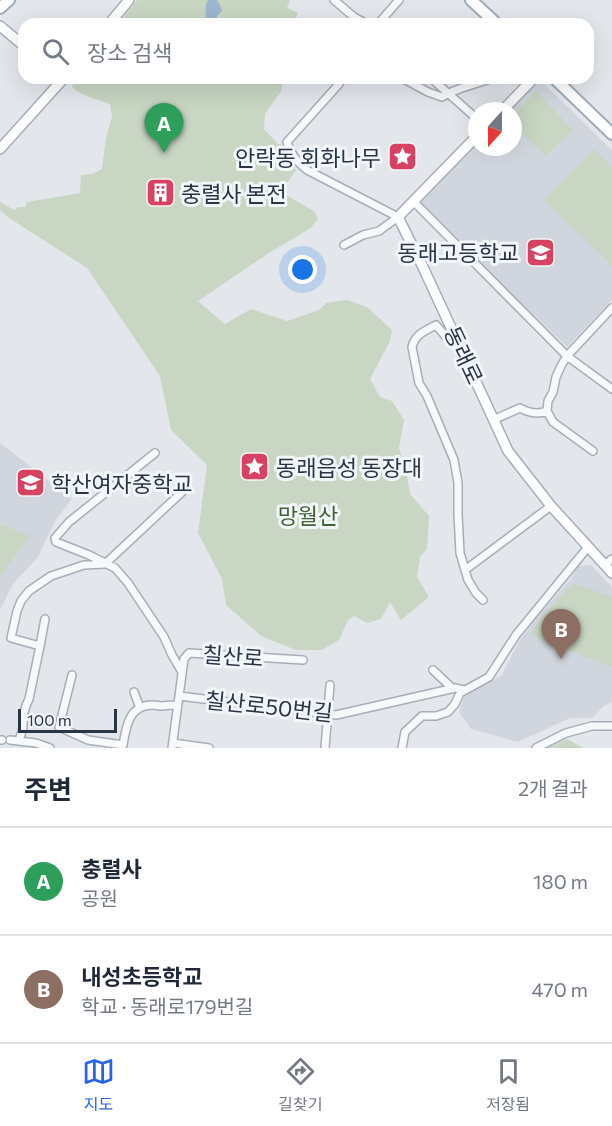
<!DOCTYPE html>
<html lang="ko">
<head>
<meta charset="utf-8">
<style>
  body { margin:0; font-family:Commissioner,"Noto Sans KR",sans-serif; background:#f6f6f7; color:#1f2937 }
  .compass { position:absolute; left:468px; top:102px; width:54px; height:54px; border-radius:50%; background:#fff; box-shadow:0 6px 24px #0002; rotate:201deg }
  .scale { position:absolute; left:18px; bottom:15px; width:99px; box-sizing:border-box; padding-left:6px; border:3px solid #293545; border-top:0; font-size:16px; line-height:21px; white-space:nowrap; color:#293545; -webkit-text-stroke:4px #f3f6f9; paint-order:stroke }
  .you { position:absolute; left:303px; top:270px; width:21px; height:21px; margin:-15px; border:4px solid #fff; border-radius:50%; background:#1a73e8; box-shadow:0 0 0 9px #1a73e833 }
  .badge { display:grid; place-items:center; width:39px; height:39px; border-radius:50%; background:#2563eb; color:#fff; font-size:20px; font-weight:700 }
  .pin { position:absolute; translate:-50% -50px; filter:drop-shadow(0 2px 3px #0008) }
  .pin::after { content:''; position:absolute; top:32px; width:21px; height:18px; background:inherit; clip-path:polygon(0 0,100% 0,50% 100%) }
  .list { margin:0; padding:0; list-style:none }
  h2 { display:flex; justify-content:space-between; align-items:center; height:78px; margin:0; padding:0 24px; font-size:26px }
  h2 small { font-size:20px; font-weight:400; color:#747a83 }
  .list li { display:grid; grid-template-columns:39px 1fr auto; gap:18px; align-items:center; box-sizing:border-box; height:108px; padding:0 24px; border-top:2px solid #e0e1e3 }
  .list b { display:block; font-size:22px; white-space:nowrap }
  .list p { margin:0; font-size:20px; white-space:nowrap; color:#747a83 }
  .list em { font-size:20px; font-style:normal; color:#747a83 }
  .icon { flex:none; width:33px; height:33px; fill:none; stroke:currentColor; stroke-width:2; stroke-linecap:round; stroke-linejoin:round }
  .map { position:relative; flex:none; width:612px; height:748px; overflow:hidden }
  .search { position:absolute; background:#fff; box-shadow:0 6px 24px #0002; left:18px; right:18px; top:18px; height:66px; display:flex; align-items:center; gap:15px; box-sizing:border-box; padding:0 21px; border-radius:18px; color:#747a83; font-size:22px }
  .sheet { height:294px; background:#fff }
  nav { display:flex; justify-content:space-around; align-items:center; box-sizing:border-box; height:84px; border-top:2px solid #e0e1e3; background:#fff; font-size:16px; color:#747a83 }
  nav a { display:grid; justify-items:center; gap:3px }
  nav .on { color:#2563eb }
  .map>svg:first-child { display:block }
  .built { fill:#d1d6de }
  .green { fill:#c9d6c3 }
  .water { fill:#9cb7ce }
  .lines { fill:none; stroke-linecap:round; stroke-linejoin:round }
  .street-casing { stroke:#a7aeb7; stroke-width:10 }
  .secondary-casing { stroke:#a7aeb7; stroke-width:12 }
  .primary-casing { stroke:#a1acb8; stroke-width:14 }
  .street { stroke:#f6f8fa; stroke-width:7 }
  .secondary { stroke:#fff; stroke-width:9 }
  .primary { stroke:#fff; stroke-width:10 }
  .labels { text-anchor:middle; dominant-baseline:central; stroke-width:6; stroke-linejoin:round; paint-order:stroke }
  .poi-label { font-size:22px; fill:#293545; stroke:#f3f6f9; text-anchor:start }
  .street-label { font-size:22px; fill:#293545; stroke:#f3f6f9 }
  .park-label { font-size:22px; fill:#416236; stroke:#f3f6f9 }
</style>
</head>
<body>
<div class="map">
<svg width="612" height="748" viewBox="0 0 612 748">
  <rect width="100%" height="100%" fill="#e3e7ec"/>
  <path class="built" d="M539 79 612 150V300L567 347 419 204 477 144V147H513V111H508Z
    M0 443 72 499 55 521 38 557 13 584 0 610Z
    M591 565 612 587V702L604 706 592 718H570L518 742 471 729 459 712 464 697 502 675 518 643 538 616 571 579 578 566Z"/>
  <path class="green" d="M137 0H290L287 8 298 13 293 24H118Z
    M75 78H282V90L265 114 264 129 278 144 284 145 296 165 294 167 296 170 287 183 284 194 314 211 318 218 311 228 269 253 198 301 225 324 251 309 287 321 319 310 326 303 347 300 367 307 392 330 390 341 370 379 380 397 392 401 404 420 399 448 406 470 410 494 429 516 427 549 420 557 417 577 429 597 401 620 390 602 381 619 367 623 354 616 348 620 339 640 322 650H296L261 636 226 605 222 579 198 533 207 465 171 430 160 376 87 268 9 218 0 210V202L14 210 18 207H25L27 202 80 193 81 175 92 174 102 169 106 137 112 117 110 104C97 99 81 96 72 87Z
    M536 91 573 130 546 156 513 124V115Z
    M594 149 612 167V266L544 200Z
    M0 524 30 536 0 576Z
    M573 583 612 597V667L529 635 544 614Z
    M567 739 583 748H547Z"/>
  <path class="water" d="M208 0H217L220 5 222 11 217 16 216 24H202C210 16 202 10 208 0Z"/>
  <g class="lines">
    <defs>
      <path id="street" d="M334 0 354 17 367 24
        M378 24 399 0
        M342 78 339 84 287 142C290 154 297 162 307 170L398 217 379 231 363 235 344 245
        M402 78 428 92 442 97C453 89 477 84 492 78
        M431 78 477 119
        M413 201 567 356 612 389
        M458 343 447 338 436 325C425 331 415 334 412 347L419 383 427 396 454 460 458 483V514L460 553 468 580 476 593 483 600
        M547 411 553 422 593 451
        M493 420 520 408C529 413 537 415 547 411L548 401 553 392 556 377 561 366 567 356 612 308
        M155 453 69 522 55 538 56 542 89 555 115 568 128 583 164 637 172 655 182 672
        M604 565 612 559
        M465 570 551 506
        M40 646 45 619
        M433 670 452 688
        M72 675 59 727 88 740 123 745C126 727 129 705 152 705 157 705 158 706 162 706 168 705 171 705 177 705
        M134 692 140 708
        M179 696 336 715 455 688 464 690
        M0 740H2
        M10 740 36 743 50 748
        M19 741C20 736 23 731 23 725 23 715 24 708 29 699L40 646 11 638 17 611 21 601 29 591 51 576 84 565 105 564 182 492
        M173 743 209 748
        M172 748 184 659 189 653 303 660
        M325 748 330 685
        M402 748 405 732 422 716H436L448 712 455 704 460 693 489 677 516 635 588 547
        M536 748 566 733 592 726H612"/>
      <path id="secondary" d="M109 24 129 0
        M0 26 24 46
        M502 111 534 78
        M477 136 398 217 422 265 508 451 551 506 612 573
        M0 149 64 78"/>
      <path id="primary" d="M471 0 497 24
        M0 8 9 0
        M554 78 612 134"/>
    </defs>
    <use href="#street" class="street-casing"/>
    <use href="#secondary" class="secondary-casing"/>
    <use href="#primary" class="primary-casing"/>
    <use href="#street" class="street"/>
    <use href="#secondary" class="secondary"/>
    <use href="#primary" class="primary"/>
  </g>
  <defs>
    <symbol id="sight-square" viewBox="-11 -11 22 22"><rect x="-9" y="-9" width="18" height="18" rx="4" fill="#d74162" stroke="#f3f6f9"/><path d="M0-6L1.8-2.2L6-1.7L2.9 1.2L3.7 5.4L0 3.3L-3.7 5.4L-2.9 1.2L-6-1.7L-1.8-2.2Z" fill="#fff"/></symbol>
    <symbol id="building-square" viewBox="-11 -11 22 22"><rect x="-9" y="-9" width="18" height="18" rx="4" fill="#d74162" stroke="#f3f6f9"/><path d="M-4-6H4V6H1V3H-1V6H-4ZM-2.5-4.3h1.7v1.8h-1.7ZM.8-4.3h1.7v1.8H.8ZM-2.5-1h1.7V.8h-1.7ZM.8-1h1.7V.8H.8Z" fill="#fff"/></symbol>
    <symbol id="school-square" viewBox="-11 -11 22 22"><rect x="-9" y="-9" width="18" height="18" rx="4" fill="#d74162" stroke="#f3f6f9"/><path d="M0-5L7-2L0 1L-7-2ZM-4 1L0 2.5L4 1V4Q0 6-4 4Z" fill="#fff"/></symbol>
  </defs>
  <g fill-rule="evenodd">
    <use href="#sight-square" x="386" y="140" width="33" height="33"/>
    <use href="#building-square" x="144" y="176" width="33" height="33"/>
    <use href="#school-square" x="524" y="236" width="33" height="33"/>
    <use href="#sight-square" x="238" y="450" width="33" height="33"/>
    <use href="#school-square" x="14" y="466" width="33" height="33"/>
  </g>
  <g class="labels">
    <g class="poi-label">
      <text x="381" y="157" text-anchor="end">안락동 회화나무</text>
      <text x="181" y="193">충렬사 본전</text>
      <text x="519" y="252" text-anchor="end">동래고등학교</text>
      <text x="276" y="467">동래읍성 동장대</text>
      <text x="51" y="483">학산여자중학교</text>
    </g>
    <g class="street-label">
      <text transform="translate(464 355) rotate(65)">동래로</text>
      <text transform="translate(233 656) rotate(4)">칠산로</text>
      <text transform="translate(269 706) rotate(6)">칠산로50번길</text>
    </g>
    <g class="park-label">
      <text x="308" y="515">망월산</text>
    </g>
  </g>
</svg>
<svg class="compass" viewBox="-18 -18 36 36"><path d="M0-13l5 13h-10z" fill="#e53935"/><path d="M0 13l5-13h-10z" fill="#747a83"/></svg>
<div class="scale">100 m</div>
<div class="you"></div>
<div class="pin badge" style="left:164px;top:153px;background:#2e9e5b">A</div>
<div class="pin badge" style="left:561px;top:659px;background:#8d6e63">B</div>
<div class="search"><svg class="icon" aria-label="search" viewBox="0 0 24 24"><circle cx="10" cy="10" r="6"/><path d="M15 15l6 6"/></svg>장소 검색</div>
</div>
<section class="sheet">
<h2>주변<small>2개 결과</small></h2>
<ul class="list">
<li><span class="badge" style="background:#2e9e5b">A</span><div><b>충렬사</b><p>공원</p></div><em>180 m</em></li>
<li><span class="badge" style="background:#8d6e63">B</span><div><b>내성초등학교</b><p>학교 · 동래로179번길</p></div><em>470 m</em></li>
</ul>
</section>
<nav>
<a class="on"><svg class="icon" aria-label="map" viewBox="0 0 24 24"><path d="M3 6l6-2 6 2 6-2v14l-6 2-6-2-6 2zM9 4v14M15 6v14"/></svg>지도</a>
<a><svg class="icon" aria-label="directions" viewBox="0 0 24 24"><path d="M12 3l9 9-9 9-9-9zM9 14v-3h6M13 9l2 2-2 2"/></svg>길찾기</a>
<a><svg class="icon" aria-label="saved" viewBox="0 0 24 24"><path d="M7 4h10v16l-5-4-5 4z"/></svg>저장됨</a>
</nav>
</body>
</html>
